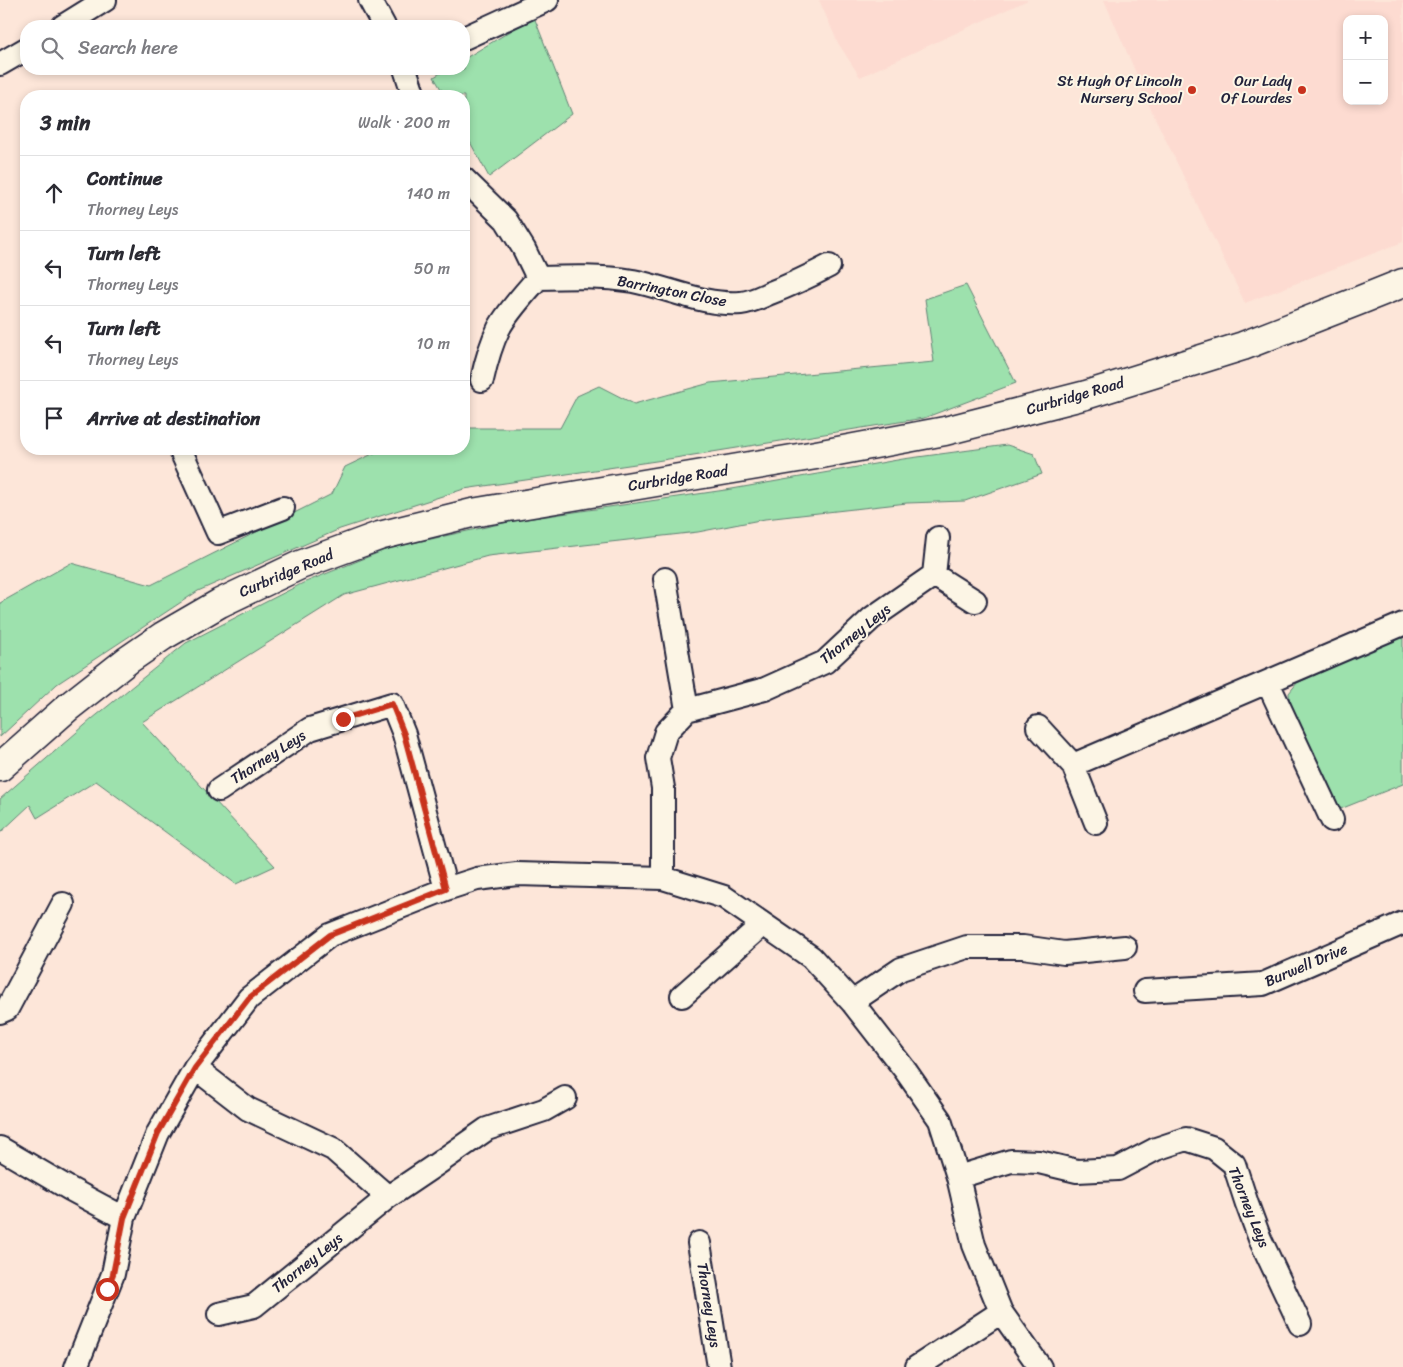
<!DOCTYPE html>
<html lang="en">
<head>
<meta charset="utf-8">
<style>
  body { margin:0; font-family:Sriracha,sans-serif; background:#f2f2f3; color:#2b2b33 }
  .controls { position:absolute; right:15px; top:15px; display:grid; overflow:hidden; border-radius:10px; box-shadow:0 2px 8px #0003 }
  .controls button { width:45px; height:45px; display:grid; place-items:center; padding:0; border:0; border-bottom:1px solid #e1e1e2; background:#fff; color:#2b2b33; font:25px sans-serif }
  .stop { position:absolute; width:15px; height:15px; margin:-11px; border:4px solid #c8321e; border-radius:50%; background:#fff }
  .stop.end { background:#c8321e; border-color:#fff; box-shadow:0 1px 5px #0008 }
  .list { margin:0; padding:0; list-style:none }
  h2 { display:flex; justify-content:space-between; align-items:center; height:65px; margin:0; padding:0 20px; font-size:21px }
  h2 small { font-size:16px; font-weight:400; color:#7c7c81 }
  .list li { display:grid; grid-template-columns:32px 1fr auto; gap:15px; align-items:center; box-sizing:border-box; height:75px; padding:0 20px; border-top:1px solid #e1e1e2 }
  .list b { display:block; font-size:19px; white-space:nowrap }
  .list p { margin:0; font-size:16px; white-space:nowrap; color:#7c7c81 }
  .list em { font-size:16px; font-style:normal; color:#7c7c81 }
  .icon { flex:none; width:28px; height:28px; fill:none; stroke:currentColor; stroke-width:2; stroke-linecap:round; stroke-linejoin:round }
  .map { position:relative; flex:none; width:1403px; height:1367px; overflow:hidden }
  .search { position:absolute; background:#fff; box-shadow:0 2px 8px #0003; left:20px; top:20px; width:450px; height:55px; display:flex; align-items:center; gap:12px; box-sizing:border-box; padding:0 18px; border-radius:20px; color:#7c7c81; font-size:19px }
  .panel { position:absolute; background:#fff; box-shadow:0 2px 8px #0003; left:20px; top:90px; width:450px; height:365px; border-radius:20px }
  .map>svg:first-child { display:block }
  .built { fill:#fddbd1; fill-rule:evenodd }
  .green { fill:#9de1ad; stroke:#608274 }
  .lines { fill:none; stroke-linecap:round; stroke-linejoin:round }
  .minor-casing { stroke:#22223b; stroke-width:26 }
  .primary-casing { stroke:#22223b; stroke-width:31 }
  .minor { stroke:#fcf5e5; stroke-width:22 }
  .primary { stroke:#fcf5e5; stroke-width:28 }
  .route { stroke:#c8321e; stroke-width:6 }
  .poi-dot { fill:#c8321e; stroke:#fcf5e5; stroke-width:2 }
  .labels { text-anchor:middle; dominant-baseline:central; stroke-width:4; stroke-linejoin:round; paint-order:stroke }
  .poi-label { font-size:15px; fill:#22223b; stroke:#fcf5e5; text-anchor:end }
  .street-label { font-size:15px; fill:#22223b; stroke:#fcf5e5 }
</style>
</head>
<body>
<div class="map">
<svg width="1403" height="1367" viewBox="0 0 1403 1367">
  <rect width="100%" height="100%" fill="#fde6d9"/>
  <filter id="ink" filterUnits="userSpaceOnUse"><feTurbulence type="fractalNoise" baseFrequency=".02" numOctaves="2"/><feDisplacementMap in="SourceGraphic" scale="10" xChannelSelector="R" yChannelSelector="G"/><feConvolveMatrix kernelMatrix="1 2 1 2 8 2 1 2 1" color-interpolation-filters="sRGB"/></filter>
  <g filter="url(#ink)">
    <path class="built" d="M819 0H1028L860 77 838 43Z
      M1104 0H1403V242L1245 303 1143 93 1136 73ZM1347 19H1384V101H1347Z"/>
    <path class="green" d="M534 17 572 114 489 177 464 131V96H445L434 77 447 69H464V59Z
      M966 285 1016 383 924 418 656 461 464 489 340 529 198 591 57 684 0 737V603L71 563 151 585 332 494 345 467 383 449H464V428H560L577 396 599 386 634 404 710 383 934 362 925 299Z
      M1007 445 1034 454 1042 474 965 501 907 503 765 519 698 532 488 556 344 595 142 722 275 866 236 884 96 781 37 818 30 805 0 833V799L92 719 186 643 303 583 390 548 513 521 732 489 903 459Z
      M1403 636V784L1338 810 1290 708 1289 693 1297 683Z"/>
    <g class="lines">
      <defs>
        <path id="minor" d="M370 0 384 26
          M63 26 105 0
          M464 38 547 0
          M0 64 26 49
          M405 69 414 96
          M464 179 506 220 524 249 538 278C570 277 602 276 633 281 669 288 704 306 741 303 751 302 761 297 770 293 791 285 810 276 829 266
          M482 380C486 362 491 344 499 328 508 311 526 292 538 278
          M180 449 218 533 283 508
          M934 575 938 538
          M1268 683 1332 820
          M687 710 765 689 825 662 872 618 934 575 975 601
          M1038 727 1073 765 1096 823
          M1073 765 1403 624
          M219 790 310 729 392 704 404 734 446 889
          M663 878V788L658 758 666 732 687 710 665 579
          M1145 991 1263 984 1403 923
          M682 996 763 924
          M852 1002 901 969 967 947H1023L1064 953 1125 947
          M0 1012 7 1009 63 904
          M195 1068 248 1109 333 1149 388 1197
          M0 1148 70 1189 124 1218
          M958 1177 1011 1161 1039 1162 1077 1171 1118 1169 1156 1149 1186 1139 1214 1148 1234 1164 1247 1204 1260 1239 1300 1324
          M699 1243 719 1367
          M219 1314 254 1306 388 1197 437 1164 487 1129 544 1110 565 1098
          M76 1367 113 1274 124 1218 158 1133 195 1068 249 998 330 935 446 889 477 879 517 874 663 878 724 897 811 957 852 1002 905 1070 940 1120 958 1177 974 1245 1001 1312 1040 1367
          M917 1367 1001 1312"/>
        <path id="primary" d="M0 767 67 708 128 660 163 636 220 603 300 565 379 536 472 513 816 455 945 431 1086 395 1243 346 1358 301 1403 283"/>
      </defs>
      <use href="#minor" class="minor-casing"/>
      <use href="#primary" class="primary-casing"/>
      <use href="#minor" class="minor"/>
      <use href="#primary" class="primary"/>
    </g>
  </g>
  <g class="lines" filter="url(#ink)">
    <path class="route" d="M107 1289 113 1274 124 1218 158 1133 195 1068 249 998 330 935 446 889 404 734 392 704 343 719"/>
  </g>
  <g class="poi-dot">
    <circle cx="1192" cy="90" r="5"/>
    <circle cx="1302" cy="90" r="5"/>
  </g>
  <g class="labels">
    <g class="poi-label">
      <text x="1182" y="81">St Hugh Of Lincoln<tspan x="1182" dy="17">Nursery School</tspan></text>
      <text x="1292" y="81">Our Lady<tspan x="1292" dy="17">Of Lourdes</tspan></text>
    </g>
    <g class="street-label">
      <text transform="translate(672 291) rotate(11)">Barrington Close</text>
      <text transform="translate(1075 396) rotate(-16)">Curbridge Road</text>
      <text transform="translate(678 478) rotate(-9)">Curbridge Road</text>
      <text transform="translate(286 573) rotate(-23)">Curbridge Road</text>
      <text transform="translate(855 634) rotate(-39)">Thorney Leys</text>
      <text transform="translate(268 757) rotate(-33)">Thorney Leys</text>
      <text transform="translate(1306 965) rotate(-23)">Burwell Drive</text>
      <text transform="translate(1249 1207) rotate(68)">Thorney Leys</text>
      <text transform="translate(307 1263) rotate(-39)">Thorney Leys</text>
      <text transform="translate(709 1305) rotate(81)">Thorney Leys</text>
    </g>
  </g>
</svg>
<div class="controls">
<button>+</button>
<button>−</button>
</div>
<div class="stop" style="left:107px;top:1289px"></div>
<div class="stop end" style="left:343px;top:719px"></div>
<div class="search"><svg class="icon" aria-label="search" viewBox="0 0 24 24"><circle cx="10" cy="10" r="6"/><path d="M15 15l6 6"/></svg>Search here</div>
<section class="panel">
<h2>3 min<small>Walk · 200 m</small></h2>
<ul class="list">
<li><svg class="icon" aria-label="ahead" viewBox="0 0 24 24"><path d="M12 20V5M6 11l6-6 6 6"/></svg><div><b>Continue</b><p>Thorney Leys</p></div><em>140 m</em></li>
<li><svg class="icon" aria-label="left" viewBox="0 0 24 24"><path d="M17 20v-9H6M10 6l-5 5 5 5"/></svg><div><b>Turn left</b><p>Thorney Leys</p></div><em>50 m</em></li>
<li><svg class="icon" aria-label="left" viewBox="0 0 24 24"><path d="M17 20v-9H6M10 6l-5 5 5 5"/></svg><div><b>Turn left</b><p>Thorney Leys</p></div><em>10 m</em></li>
<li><svg class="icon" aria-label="arrive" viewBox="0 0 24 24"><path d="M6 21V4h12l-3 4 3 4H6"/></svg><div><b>Arrive at destination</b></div></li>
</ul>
</section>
</div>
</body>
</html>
